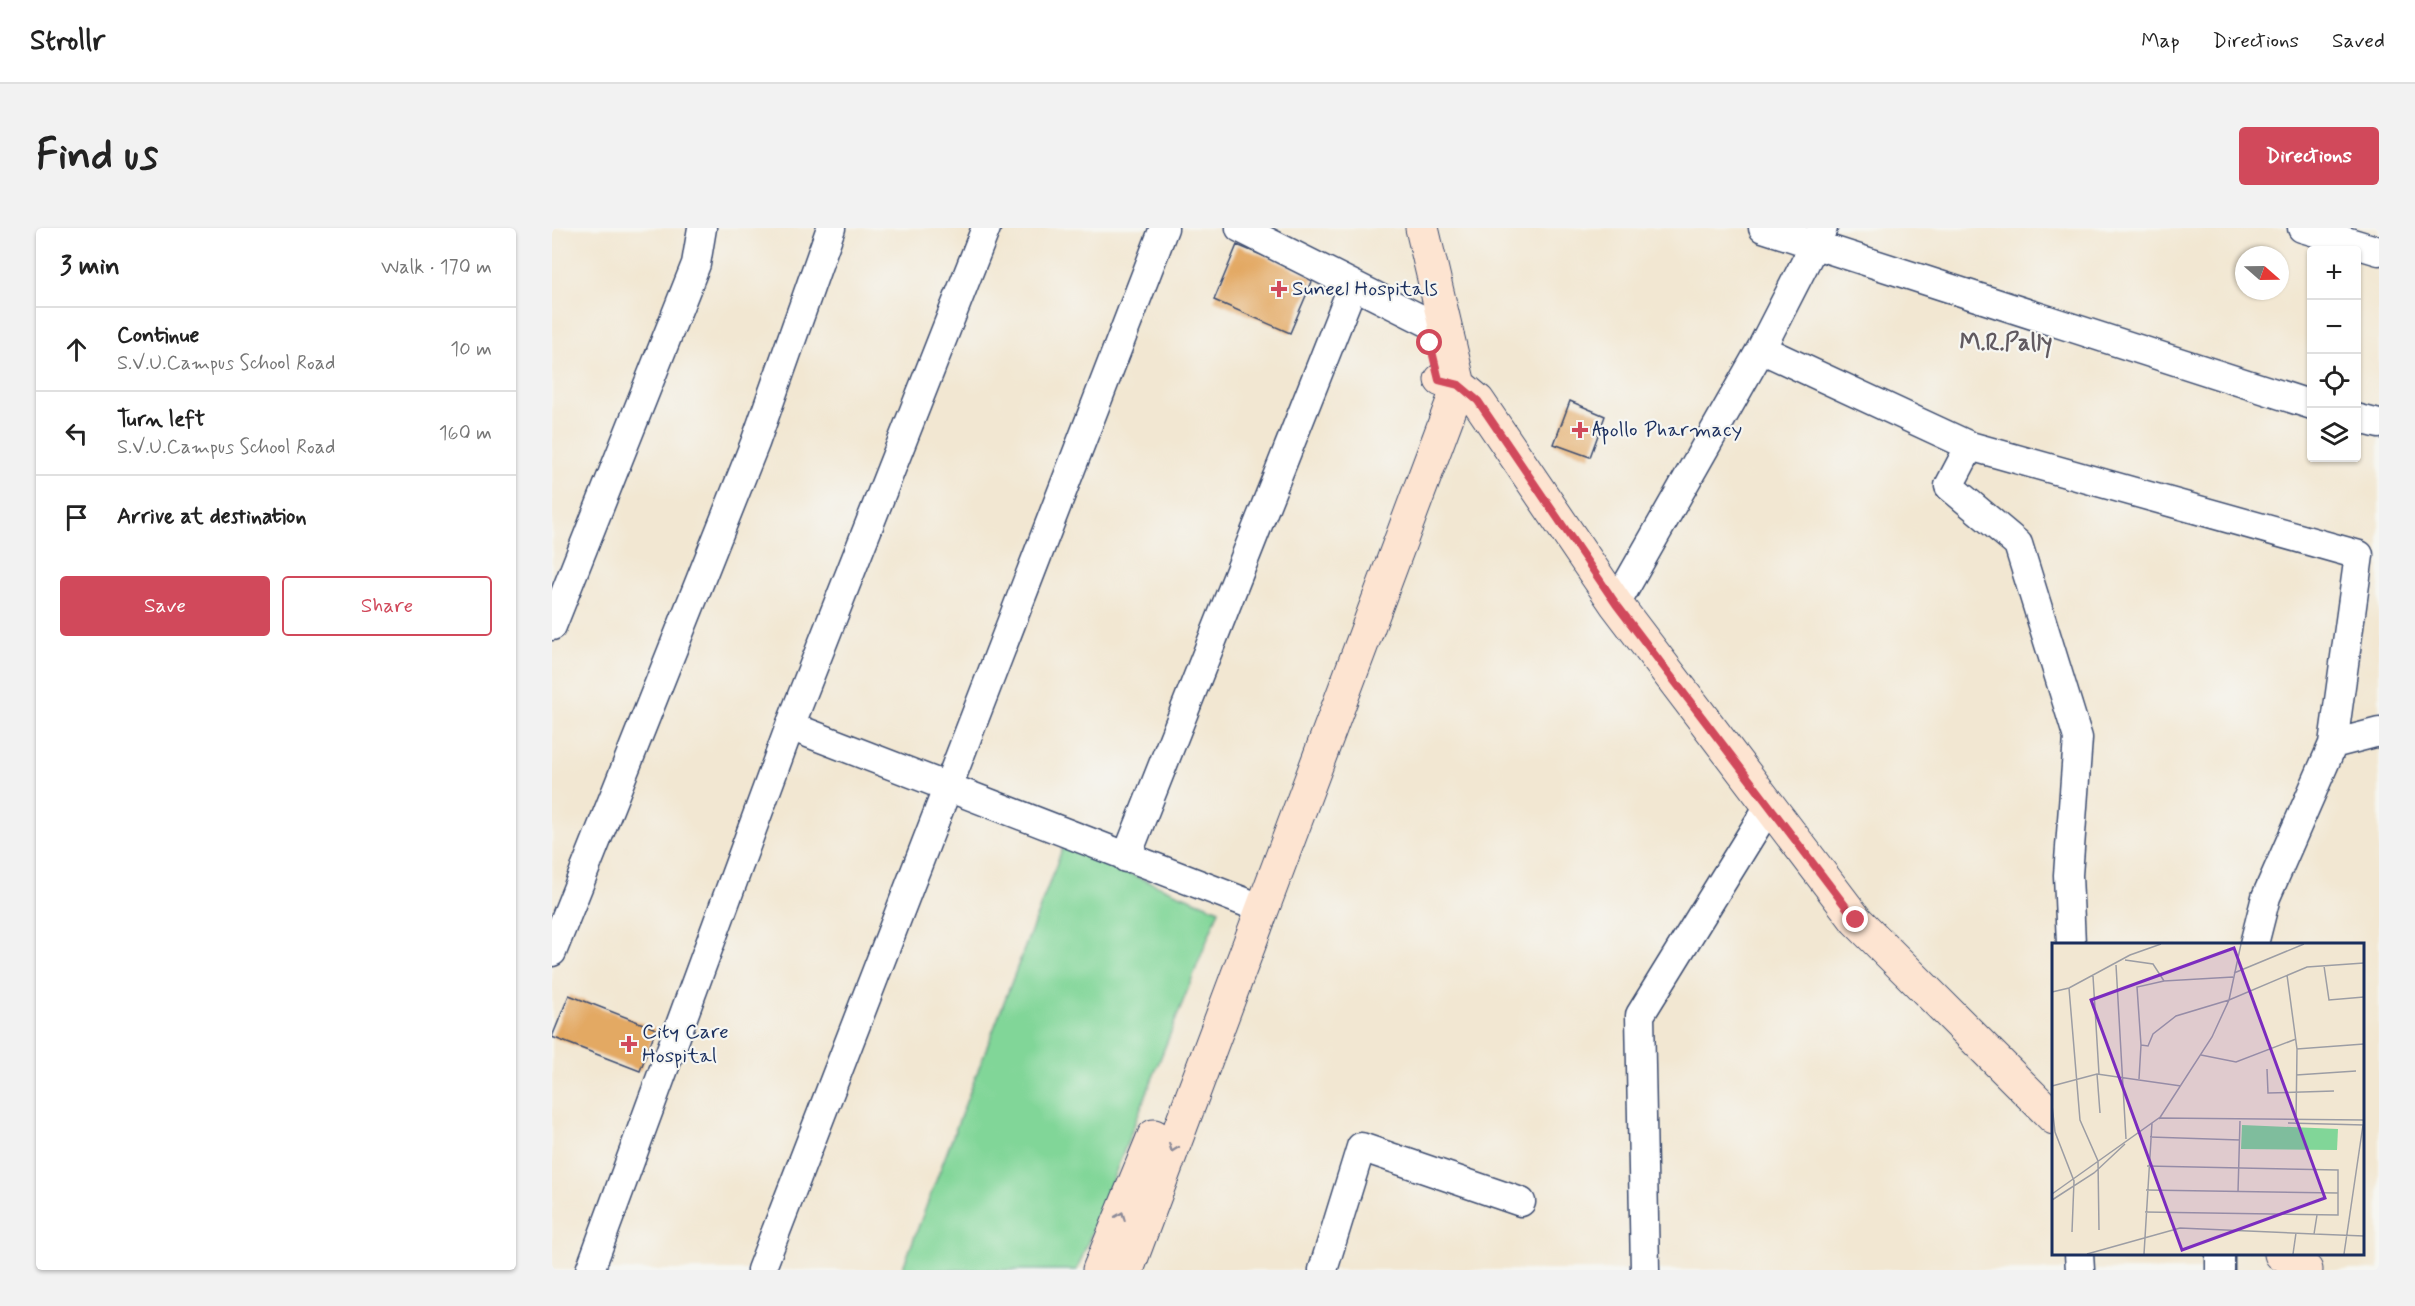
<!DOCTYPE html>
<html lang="en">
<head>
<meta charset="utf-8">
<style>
  body { margin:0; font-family:Mynerve,sans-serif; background:#f2f2f2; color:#222 }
  .controls { position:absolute; right:18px; top:18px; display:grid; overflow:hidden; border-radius:6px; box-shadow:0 2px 4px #0004 }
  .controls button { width:54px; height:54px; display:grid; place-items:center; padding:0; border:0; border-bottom:2px solid #e0e0e0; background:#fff; color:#222; font:30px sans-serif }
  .compass { position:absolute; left:1683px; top:18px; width:54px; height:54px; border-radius:50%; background:#fff; box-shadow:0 2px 4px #0004; rotate:110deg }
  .stop { position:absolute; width:18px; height:18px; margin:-14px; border:4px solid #d1495b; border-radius:50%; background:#fff }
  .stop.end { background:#d1495b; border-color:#fff; box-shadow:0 2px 6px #0008 }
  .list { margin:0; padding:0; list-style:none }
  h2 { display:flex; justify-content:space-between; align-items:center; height:78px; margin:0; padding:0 24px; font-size:26px }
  h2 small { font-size:20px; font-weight:400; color:#767676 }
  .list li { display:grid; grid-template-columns:39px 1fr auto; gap:18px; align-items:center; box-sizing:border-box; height:84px; padding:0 24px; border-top:2px solid #e0e0e0 }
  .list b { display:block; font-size:22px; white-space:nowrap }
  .list p { margin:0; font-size:20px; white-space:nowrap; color:#767676 }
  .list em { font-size:20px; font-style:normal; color:#767676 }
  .actions { display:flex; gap:12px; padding:18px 24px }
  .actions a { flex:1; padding:14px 0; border:2px solid #d1495b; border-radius:6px; text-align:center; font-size:21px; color:#d1495b }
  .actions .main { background:#d1495b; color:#fff }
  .icon { flex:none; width:33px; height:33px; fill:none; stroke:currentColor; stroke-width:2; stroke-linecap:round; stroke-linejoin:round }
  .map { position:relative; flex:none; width:1827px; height:1042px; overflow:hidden; border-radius:6px }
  header { display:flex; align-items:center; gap:36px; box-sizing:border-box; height:84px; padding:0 30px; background:#fff; border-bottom:2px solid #e0e0e0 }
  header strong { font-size:28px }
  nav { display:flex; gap:33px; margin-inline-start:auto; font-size:21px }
  .intro { display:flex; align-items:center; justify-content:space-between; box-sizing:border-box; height:144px; padding:0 36px }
  h1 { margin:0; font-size:42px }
  .button { padding:15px 27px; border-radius:6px; background:#d1495b; color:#fff; font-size:21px; font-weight:700 }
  main { display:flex; gap:36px; padding:0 36px }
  aside { flex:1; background:#fff; border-radius:6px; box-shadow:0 2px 4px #0004 }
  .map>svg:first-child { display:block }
  .green { fill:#81d698; stroke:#4e827b; stroke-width:1.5 }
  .building { fill:#e3a964 }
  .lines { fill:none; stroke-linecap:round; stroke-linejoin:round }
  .street-casing { stroke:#3b4b6f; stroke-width:31 }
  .secondary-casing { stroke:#3b4b6f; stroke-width:35 }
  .street { stroke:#fff; stroke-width:28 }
  .secondary { stroke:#fde4d1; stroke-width:33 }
  .oneway { stroke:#8c8a98 }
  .route { stroke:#d1495b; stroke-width:8 }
  .poi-dot { fill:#d1495b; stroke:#f6f6f2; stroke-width:2 }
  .labels { text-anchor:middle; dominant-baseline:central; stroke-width:4.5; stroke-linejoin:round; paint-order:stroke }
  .poi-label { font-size:21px; fill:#1b2f5e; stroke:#f6f6f2; text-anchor:start }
  .quarter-label { font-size:24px; font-weight:bold; fill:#615a60; stroke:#f6f6f2 }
  .inset-road { fill:none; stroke:#9c9da4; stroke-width:1.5 }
  .view { fill:#7b2cbf; fill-opacity:0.15; stroke:#7b2cbf; stroke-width:3 }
  .inset-edge { fill:none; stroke:#1b2f5e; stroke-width:3 }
</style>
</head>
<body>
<header>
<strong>Strollr</strong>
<nav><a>Map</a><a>Directions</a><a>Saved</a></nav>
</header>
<div class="intro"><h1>Find us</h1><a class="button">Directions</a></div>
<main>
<aside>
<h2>3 min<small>Walk · 170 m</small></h2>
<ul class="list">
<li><svg class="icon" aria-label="ahead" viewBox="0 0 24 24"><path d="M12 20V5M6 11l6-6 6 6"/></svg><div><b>Continue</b><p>S.V.U.Campus School Road</p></div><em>10 m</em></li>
<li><svg class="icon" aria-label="left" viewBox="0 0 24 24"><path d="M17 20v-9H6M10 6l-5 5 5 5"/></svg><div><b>Turn left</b><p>S.V.U.Campus School Road</p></div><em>160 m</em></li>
<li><svg class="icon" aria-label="arrive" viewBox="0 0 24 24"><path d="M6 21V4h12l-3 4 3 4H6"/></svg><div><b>Arrive at destination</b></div></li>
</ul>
<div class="actions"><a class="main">Save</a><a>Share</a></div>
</aside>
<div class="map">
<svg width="1827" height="1042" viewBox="0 0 1827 1042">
  <rect width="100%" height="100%" fill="#f6f6f2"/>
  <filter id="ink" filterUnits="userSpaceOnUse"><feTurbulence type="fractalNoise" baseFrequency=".0167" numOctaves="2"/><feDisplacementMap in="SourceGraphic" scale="12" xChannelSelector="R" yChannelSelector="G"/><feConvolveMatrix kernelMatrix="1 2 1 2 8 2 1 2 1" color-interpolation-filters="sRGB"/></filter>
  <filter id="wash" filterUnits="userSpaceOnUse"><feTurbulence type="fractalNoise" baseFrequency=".008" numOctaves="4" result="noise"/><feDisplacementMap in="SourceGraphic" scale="24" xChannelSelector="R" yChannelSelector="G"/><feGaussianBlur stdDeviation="1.35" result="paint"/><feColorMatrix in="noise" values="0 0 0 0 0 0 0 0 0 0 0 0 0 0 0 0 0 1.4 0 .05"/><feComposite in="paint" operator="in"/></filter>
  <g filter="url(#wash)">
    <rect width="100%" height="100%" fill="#f2e7d2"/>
    <path class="green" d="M511 619 667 682 525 1042H350Z"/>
    <g id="blocks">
      <path class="building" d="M685 17 762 49 738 105 662 72Z
        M1018 173 1053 188 1038 229 1002 216Z
        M17 767 104 801 88 843 0 809Z"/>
    </g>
  </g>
  <g filter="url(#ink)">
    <use href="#blocks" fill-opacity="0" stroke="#3b4b6f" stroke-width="1.5"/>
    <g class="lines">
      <defs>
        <path id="street" d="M688 0 893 103
          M1211 0 1760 177
          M1750 0 1827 23
          M1209 121 1418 218 1807 327 1781 516
          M1804 190 1827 196
          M1418 218 1397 258 1466 316 1526 510 1516 647 1519 716
          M1064 376 1209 121 1271 0
          M0 398 144 36 150 0
          M238 498 698 676
          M574 630 801 57
          M1702 716 1714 669 1781 516 1827 504
          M0 724 203 215 279 0
          M1527 1026 1528 1042
          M1668 1026V1042
          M38 1042 238 498 434 0
          M209 1042 612 0
          M771 1042 809 919 969 974
          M1093 1042 1088 787 1217 578"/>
        <path id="secondary" d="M889 152 907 157 926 173 1064 376 1304 692 1502 890
          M1729 1026 1754 1042
          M547 1042 602 908
          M575 1042 907 157 870 0"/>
      </defs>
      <use href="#street" class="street-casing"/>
      <use href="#secondary" class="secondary-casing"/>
      <use href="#street" class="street"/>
      <use href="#secondary" class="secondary"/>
    </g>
    <defs><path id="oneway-chevron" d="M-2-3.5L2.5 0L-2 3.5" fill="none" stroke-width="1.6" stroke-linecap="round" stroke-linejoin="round" transform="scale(1.5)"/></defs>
    <g class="oneway">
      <use href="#oneway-chevron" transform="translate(621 920) rotate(111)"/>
      <use href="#oneway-chevron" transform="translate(569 988) rotate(-68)"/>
    </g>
  </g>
  <g class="lines" filter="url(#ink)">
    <path class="route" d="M878 115 887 152 907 157 926 173 1064 376 1304 692"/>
  </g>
  <g class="poi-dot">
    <path d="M724 52h6v6h6v6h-6v6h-6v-6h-6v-6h6z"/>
    <path d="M1025 193h6v6h6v6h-6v6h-6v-6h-6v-6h6z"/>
    <path d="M74 807h6v6h6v6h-6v6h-6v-6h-6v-6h6z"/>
  </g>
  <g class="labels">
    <g class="poi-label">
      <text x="740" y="61">Suneel Hospitals</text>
      <text x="1040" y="202">Apollo Pharmacy</text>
      <text x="90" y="804">City Care<tspan x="90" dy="24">Hospital</tspan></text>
    </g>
    <g class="quarter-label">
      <text x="1454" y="115">M.R.Pally</text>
    </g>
  </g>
  <g transform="translate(1500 715)">
    <rect width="312" height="312" fill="#f2e7d2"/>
    <path d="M190 182 286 186 285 207 189 206Z" fill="#81d698"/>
    <path class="inset-road" d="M73 17 101 21 112 38 181 34M64 22 74 196M272 23 277 57 312 54M182 30 252 1M235 32 245 106 312 101M41 33 47 131M17 45 28 177 46 218 47 287M0 49 17 45 78 12 109 1M89 102 96 103 101 91 124 73 177 57 255 24 312 20M149 112 184 119 244 96M215 126 216 150 282 148M45 131 48 170M244 132 304 128M87 136 89 102 85 44 112 38M0 143 45 131 129 143M0 162 3 189 22 238 20 289M107 176 160 94 177 57 189 1M244 179 245 106M236 180 312 182M98 194 188 197M94 247 286 250M186 249 188 178M0 251 107 175 312 177M0 257 42 230 73 201M93 269 286 272V227L95 223M262 291 312 293M35 311 128 285 262 291 265 272M92 311 100 180M241 311 244 290M292 311 311 182"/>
    <path class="view" d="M182 5 273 255 130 307 39 57Z"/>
    <rect width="312" height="312" class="inset-edge"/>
  </g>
</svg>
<div class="controls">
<button>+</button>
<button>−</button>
<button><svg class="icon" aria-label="locate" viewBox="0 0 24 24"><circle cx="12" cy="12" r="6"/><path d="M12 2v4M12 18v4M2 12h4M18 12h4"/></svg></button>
<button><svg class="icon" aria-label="layers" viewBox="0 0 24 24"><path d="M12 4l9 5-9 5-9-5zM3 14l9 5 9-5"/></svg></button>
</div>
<svg class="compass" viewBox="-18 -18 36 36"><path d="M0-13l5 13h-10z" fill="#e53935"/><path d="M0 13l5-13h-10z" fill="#767676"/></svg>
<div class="stop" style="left:878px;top:115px"></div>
<div class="stop end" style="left:1304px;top:692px"></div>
</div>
</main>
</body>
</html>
